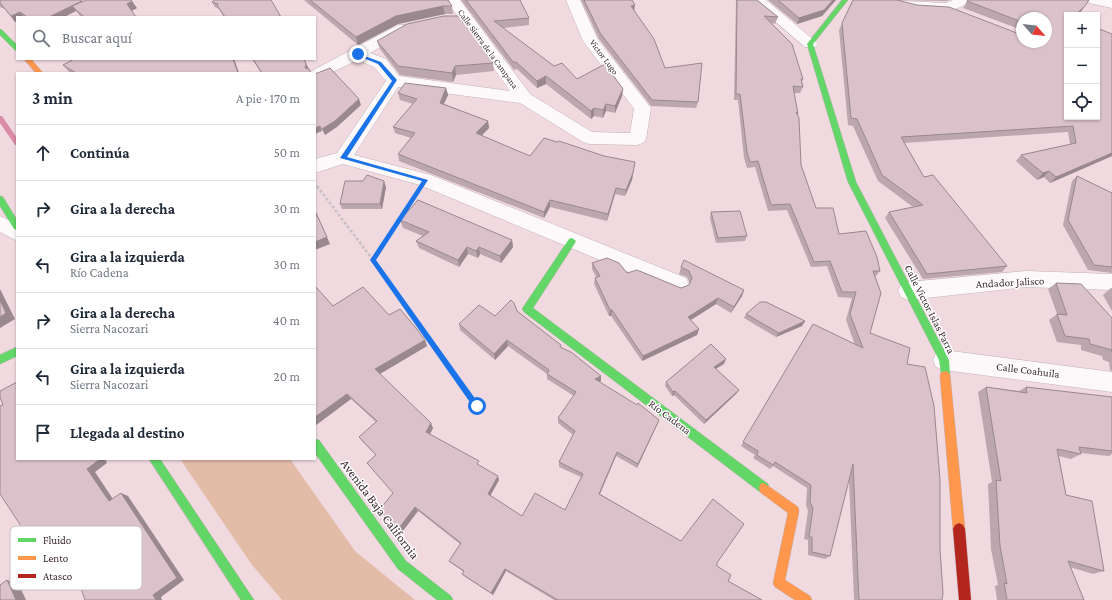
<!DOCTYPE html>
<html lang="es">
<head>
<meta charset="utf-8">
<style>
  body { margin:0; font-family:"Crimson Pro",serif; background:#f6f6f7; color:#1f2937 }
  .controls { position:absolute; right:12px; top:12px; display:grid; overflow:hidden; border-radius:0px; box-shadow:0 1px 3px #0004 }
  .controls button { width:36px; height:36px; display:grid; place-items:center; padding:0; border:0; border-bottom:1px solid #e0e1e3; background:#fff; color:#1f2937; font:20px sans-serif }
  .compass { position:absolute; left:1016px; top:12px; width:36px; height:36px; border-radius:50%; background:#fff; box-shadow:0 1px 3px #0004; rotate:117deg }
  .stop { position:absolute; width:12px; height:12px; margin:-9px; border:3px solid #1a73e8; border-radius:50%; background:#fff }
  .stop.end { background:#1a73e8; border-color:#fff; box-shadow:0 1px 4px #0008 }
  .list { margin:0; padding:0; list-style:none }
  h2 { display:flex; justify-content:space-between; align-items:center; height:52px; margin:0; padding:0 16px; font-size:17px }
  h2 small { font-size:13px; font-weight:400; color:#747a83 }
  .list li { display:grid; grid-template-columns:26px 1fr auto; gap:12px; align-items:center; box-sizing:border-box; height:56px; padding:0 16px; border-top:1px solid #e0e1e3 }
  .list b { display:block; font-size:15px; white-space:nowrap }
  .list p { margin:0; font-size:13px; white-space:nowrap; color:#747a83 }
  .list em { font-size:13px; font-style:normal; color:#747a83 }
  .icon { flex:none; width:22px; height:22px; fill:none; stroke:currentColor; stroke-width:2; stroke-linecap:round; stroke-linejoin:round }
  .map { position:relative; flex:none; width:1112px; height:600px; overflow:hidden }
  .search { position:absolute; background:#fff; box-shadow:0 1px 3px #0004; left:16px; top:16px; width:300px; height:44px; display:flex; align-items:center; gap:10px; box-sizing:border-box; padding:0 14px; border-radius:0px; color:#747a83; font-size:15px }
  .panel { position:absolute; background:#fff; box-shadow:0 1px 3px #0004; left:16px; top:72px; width:300px; height:388px; border-radius:0px }
  .map>svg:first-child { display:block }
  .green { fill:#e3bca8 }
  .lines { fill:none; stroke-linecap:round; stroke-linejoin:round }
  .stream { fill:#da8ba7; fill-rule:evenodd }
  .street-casing { stroke:#c2b0b5; stroke-width:1 }
  .fast-casing { stroke:#c2b0b5; stroke-width:1 }
  .slow-casing { stroke:#c2b0b5; stroke-width:1 }
  .jam-casing { stroke:#c2b0b5; stroke-width:1 }
  .path-far1 { stroke:#c8c0c2; stroke-width:2.5; stroke-dasharray:3 2; stroke-linecap:butt }
  .path { stroke:#c8c0c2; stroke-width:3; stroke-dasharray:3.5 2.5; stroke-linecap:butt }
  .street { fill:#fdf9fa; fill-rule:evenodd }
  .fast { fill:#63d668; fill-rule:evenodd }
  .slow { fill:#ff974d; fill-rule:evenodd }
  .jam { fill:#b3261e; fill-rule:evenodd }
  .wall { fill:#bca7ae }
  .shaded-wall { fill:#99888d }
  .building { fill:#dbc2ca; stroke:#99888d }
  .route { fill:#1a73e8 }
  .labels { text-anchor:middle; dominant-baseline:central; stroke-width:3; stroke-linejoin:round; paint-order:stroke }
  .far-street-label { font-size:9px; fill:#3f2c31; stroke:#fefefe }
  .street-label { font-size:11px; fill:#3f2c31; stroke:#fefefe }
  .near-street-label { font-size:13px; fill:#3f2c31; stroke:#fefefe }
  .key { fill:#fefefe; stroke:#c5bfc0; stroke-width:1 }
  .key-label { font-size:11px; fill:#3f2c31 }
</style>
</head>
<body>
<div class="map">
<svg width="1112" height="600" viewBox="0 0 1112 600">
  <rect width="100%" height="100%" fill="#f0dae0"/>
  <path class="green" d="M180 459H290L355 551 415 600H282L252 565Z"/>
  <g class="lines">
    <path class="stream" d="M0 116H2L17 138V145H15L0 123Z"/>
    <defs>
      <path id="street" d="M446 0H460L530 94 592 132 630 133 634 109 583 41 566 0H580L598 40 651 108 646 139 643 143 637 145 589 144 583 142 520 103 398 87 354 155 431 175 686 278 689 284 686 290 679 293 672 290 420 185 343 164 315 173V159L337 153 386 81 374 67 358 60 315 80V73H308L398 25H408L411 28 408 31 370 53 386 59 399 76 510 91Z
        M750 0H766L815 41 818 44 815 47H805Z
        M884 0 946 3 953 0H972L970 3 948 12 914 10 886 3Z
        M1087 0H1112V8L1089 3Z
        M0 216 17 224V241L0 232Z
        M1026 271 1112 274V290L1026 287 908 300 901 297 898 291 901 285 908 282Z
        M944 350 1112 372V392L944 370 936 367 933 360 936 353Z"/>
      <path id="fast" d="M842 0H848L813 44 856 182 949 360 950 375 948 378 945 379 942 378 939 360 848 182 807 44Z
        M0 29 2 30 17 45V51L15 50 0 35Z
        M0 196 3 197 17 220V230L14 229 0 206Z
        M572 238 576 241 575 243 533 308 768 484 769 488 768 492 764 493 760 492 524 312 522 309 524 306 569 239Z
        M17 347V356L0 364V355Z
        M315 439 319 440 406 561 451 596 453 600H437L398 569 315 453Z
        M149 459H160L254 600H241Z"/>
      <path id="slow" d="M24 59H31L43 73H36Z
        M945 371 948 372 950 375 965 529 963 533 959 535 955 533 953 529 940 375 942 372Z
        M764 483 798 507 799 511 785 580 810 596 812 600H795L775 587 773 583 788 513 760 492 759 488 760 484Z"/>
      <path id="jam" d="M959 523 963 525 965 529 971 600H959L953 529 955 525Z"/>
    </defs>
    <use href="#street" class="street-casing"/>
    <use href="#fast" class="fast-casing"/>
    <use href="#slow" class="slow-casing"/>
    <use href="#jam" class="jam-casing"/>
    <path class="path-far1" d="M317 186 373 260 441 356
      M373 260 414 197"/>
    <path class="path" d="M441 355 477 406"/>
    <use href="#street" class="street"/>
    <use href="#fast" class="fast"/>
    <use href="#slow" class="slow"/>
    <use href="#jam" class="jam"/>
  </g>
  <path class="wall" d="M0 0 83 2 137 8 132 11 136 17H81L76 11 64 17H17L15 22 5 9 0 7Z
    M304 0H448L452 6 453 14H445L398 24 358 45Z
    M461 0H520L529 18V25L503 28 554 66 577 79 623 89 622 96 615 113 606 111 603 118 594 116 591 119 546 84 537 88 517 69 514 70Z
    M581 0H632L634 11 665 68 698 102 696 108 651 106 599 39Z
    M736 0H757L778 17 775 24 771 23 803 79 802 82 803 87 800 93H794L798 114V116L801 165 816 208 839 234 880 271 876 276H875L870 333 907 364 940 549 942 600H854L849 480 830 556 825 559 808 555V540L804 539 808 511 806 505 807 488 773 466 770 469 753 458 755 455 741 446 813 324 855 345 846 320 852 298 838 297 827 266 811 267 787 210 768 211 755 167 747 168 744 158 738 100H734Z
    M768 0H836L822 16 797 24Z
    M853 0H950L946 1 897 0 1022 42H1046L1022 18V30L963 8 967 1 1085 6 1080 13 1067 15V117L1112 34V156L1050 183 1044 177 1037 180 1016 161 1021 155 1070 144 1068 132 904 143 924 177 1007 266 1002 272 923 279 885 218 889 212 913 207 878 181 853 126 848 125 839 30Z
    M212 2 281 17H224L219 9 215 7Z
    M377 41 493 63 494 71 456 75 453 82 400 75 380 49Z
    M74 59H234L239 73H71L69 72 63 65Z
    M252 59H304L311 73H261Z
    M446 88 448 95 444 104 488 121 489 128 481 136 530 156 634 169 632 180 625 196 615 194 607 221 550 207 544 218 399 161 398 154 411 138 395 133 393 127 413 104 400 100 398 93Z
    M1077 176 1112 193V273L1088 270 1063 225 1072 181Z
    M386 187 382 209H342L340 204Z
    M711 212 747 236 745 241 716 243 710 218Z
    M400 220 512 240 513 247 501 263 480 254 478 258 468 254 459 267 419 248 416 241 423 236 403 228Z
    M592 263 627 273 681 288 689 285 690 283 687 277 679 274 681 267 744 290 742 296 731 313 716 304 691 320 699 329 697 335 642 361 611 316H609L594 284 595 278 596 277 592 269Z
    M1056 283 1112 318V371L1110 370 1109 362 1103 360 1102 356 1081 350V345L1057 342 1049 320 1057 314 1048 289Z
    M315 286 333 306 389 315 425 340 427 346 380 374 433 428 430 434 480 466 499 480 490 496 522 516 565 510 581 477 559 467V462L573 435 558 423V418L574 396 547 379V374L508 346 495 360 460 330 459 324 517 311 561 347 601 376V381L599 382 659 420 637 468 616 456 600 494 717 563V566L728 581 762 600H554L506 571 493 595 464 576 462 574 464 572 451 563 449 561 460 544 418 511 402 532 390 522 386 518 393 494 376 455 363 442 359 437 376 422 351 399 316 425 315 424Z
    M1111 288H1112V311L1103 295Z
    M746 314 805 321 802 326 776 337 744 318Z
    M724 364 715 369 739 390 736 394 704 424 674 395 672 396 665 386 666 382Z
    M986 387 1019 391 1026 387 1112 397V454L1109 456 1081 453V454L1071 459 1059 456 1066 495 1104 571 1093 574 1070 567 1084 600H997L995 586 998 585 991 549 988 484 992 482 978 392Z"/>
  <path class="shaded-wall" d="M833 0H836L822 16 797 24 799 18Z
    M132 1 137 8 131 11 127 4Z
    M635 5 634 12 631 6Z
    M72 6 76 11 64 17H49Z
    M443 6 445 14 398 24 358 45 356 37 396 16Z
    M1085 6 1078 15H1075Z
    M20 12 24 17H17V21L15 22 11 16Z
    M233 59H234L239 73H238Z
    M306 64 309 69 305 68Z
    M455 66 456 75 453 82 452 73Z
    M546 76V84L537 88V81Z
    M446 88 448 95 441 110 440 103Z
    M623 89 622 96 615 113V106Z
    M359 99 361 105 337 127 325 135 322 129Z
    M606 104V111L603 118V110Z
    M594 108V116L591 119V111Z
    M488 121 489 128 477 140 476 133Z
    M320 126 322 131 315 134V128Z
    M1112 153V156L1050 183 1056 177Z
    M635 162 632 180 625 196 626 190Z
    M1049 171 1044 177 1037 180 1043 173Z
    M384 181 386 187 382 209 380 204Z
    M616 188 615 194 607 221 608 214Z
    M550 200V207L544 218V212Z
    M315 210 330 244 315 250Z
    M512 240 513 247 501 263 500 256Z
    M467 247 468 254 459 267 458 260Z
    M479 247 480 254 478 258 476 251Z
    M0 289 15 319 0 328Z
    M744 290 742 296 731 313 734 307Z
    M718 298 716 304 686 323 688 317Z
    M610 310H612L611 316H609Z
    M805 321 802 326 776 337 779 333Z
    M699 329 697 335 642 361 643 356Z
    M425 340 427 346 378 375 375 369Z
    M507 340 508 346 495 360 494 354Z
    M726 359 724 364 712 371 714 367Z
    M601 376V381L594 384 595 379Z
    M739 390 736 394 704 424 706 420Z
    M675 391 674 395 672 396 673 392Z
    M347 394 351 399 316 425 315 424V417Z
    M659 420 657 425 637 468 638 464Z
    M431 423 433 428 429 436 426 432Z
    M617 452 616 456 598 498 599 494Z
    M100 459H105L107 463 95 472 117 505 109 501 87 469Z
    M498 476 499 480 489 498 488 494Z
    M121 493 128 496 184 580 161 597 162 600H156L153 595Z
    M415 507 418 511 402 532 399 528Z
    M505 569 506 571 493 595 491 593Z
    M75 572 84 574 68 586 59 584Z
    M7 580 18 583 26 600H16Z"/>
  <path class="building" d="M0 0H80L82 1 49 17H27L20 12 11 16 0 3Z
    M86 0H131L132 1 127 4 136 17H84L72 6Z
    M214 0H271L281 17H225L217 5 218 4 212 2Z
    M310 0H448L452 6H443L396 16 356 37Z
    M466 0H520L529 18 494 21 554 66 562 63 577 79 605 64 623 89 615 106 606 104 603 110 594 108 591 111 546 76 537 81 516 62H513Z
    M584 0H632L635 5 631 6 654 39 665 68 702 63 698 102 652 100 600 33Z
    M737 0H757L778 17 764 16 792 44 803 79H801L803 87 793 86 798 114 796 112 799 118 801 165 816 208H833L839 234 866 231 877 257 880 271H873L881 293 870 333 910 348 907 364 925 367 934 406 940 480V549L943 593 942 600H859L853 464 830 556 812 552V537H809L813 508 810 502 811 485 775 462 773 465 757 455 758 451 743 442 813 324 863 348 850 314 856 292H842L830 261 814 262 790 204 771 205 758 161 750 162 747 152 740 94H736Z
    M778 0H833L824 10 799 18Z
    M853 0H897L917 5 949 7 1022 35V42H1046V18H1022V22L967 1 968 0H1089L1085 6 1075 15H1067V117H1097V28L1112 34V153L1056 177 1049 171 1043 173 1021 155 1076 143 1073 126 901 137 924 177 933 175 1007 266 927 274 889 212 923 205 882 175 857 119 851 118 842 23Z
    M444 16H460L493 63 455 66 452 73 398 66 377 41 407 24Z
    M74 59H233L238 73H76L63 65Z
    M253 59H304L306 64 305 68 309 69 311 73H262Z
    M330 68 359 99 335 121 322 129 320 126 315 128V74Z
    M405 83 446 88 440 103 488 121 476 133 530 156 544 138 557 142 559 141 604 156 635 162 633 173 626 190 616 188 608 214 550 200 544 212 398 154 415 133 393 127 417 99 398 93Z
    M367 175 384 181 380 204H340L345 181H363Z
    M1077 176 1112 193V267L1094 265 1068 220Z
    M418 200 512 240 500 256 479 247 476 251 467 247 458 260 416 241 429 232 400 220Z
    M315 211 327 237 315 242Z
    M740 211 747 236 718 238 711 212Z
    M607 258 619 263 627 273 637 270 681 288 689 285 692 278 689 271 681 267 684 260 744 290 734 307 718 298 688 317 699 329 643 356 612 310H610L595 278 600 276 592 263Z
    M1056 283 1081 284 1112 318V352V350L1090 344 1089 339 1065 336 1057 314 1067 315Z
    M315 286 333 306 363 287 389 315 400 309 416 328 425 340 375 369 431 423 426 432 479 461 477 464 498 476 488 494 522 516 535 493 565 510 583 474 559 462 575 431 558 418 576 392 547 374 549 370 507 340 494 354 459 324 479 305 495 316 511 300 514 303 517 311 561 345 560 347 571 352 601 376 595 379 637 405 638 403 659 420 638 464 617 452 599 494 681 541 713 499 744 524 717 563V566L731 575 728 581 762 600H558L505 569 491 593 462 574 464 571 449 561 461 543 415 507 399 528 386 518 380 509 393 493 367 463 376 455 359 437 377 421 347 394 315 417Z
    M0 300 6 313 0 317Z
    M760 302H766L805 321 779 333 746 314Z
    M711 344 726 359 714 367 739 390 706 420 675 391 673 392 666 382Z
    M17 382V459H100L87 469 109 501 121 493 177 578 153 595 156 600H85L75 572 59 584 0 494V406L3 405 0 397V391Z
    M986 387 1027 393 1026 387 1112 397V451L1079 447 1081 454 1057 449 1066 495 1092 501 1104 571 1068 561 1084 600H1007L1004 583 1007 584 1000 546 996 480 1001 481Z
    M7 580 16 600H0V585Z"/>
  <path class="route" d="M356 53 381 62 397 80 347 157 428 180 376 260 479 404 480 406 477 409 474 408 370 260 422 181 340 158 392 81 378 64 356 55Z"/>
  <g class="labels">
    <g class="far-street-label">
      <text transform="translate(488 49) rotate(54)">Calle Sierra de la Campana</text>
      <text transform="translate(604 57) rotate(53)">Victor Lugo</text>
    </g>
    <g class="street-label">
      <text transform="translate(1010 282) rotate(-3)">Andador Jalisco</text>
      <text transform="translate(930 309) rotate(63)">Calle Victor Islas Parra</text>
      <text transform="translate(1028 370) rotate(7)">Calle Coahuila</text>
      <text transform="translate(670 417) rotate(37)">Río Cadena</text>
    </g>
    <g class="near-street-label">
      <text transform="translate(380 509) rotate(53)">Avenida Baja California</text>
    </g>
  </g>
  <rect x="10" y="526" width="132" height="64" rx="6" class="key"/>
  <rect x="18" y="538" width="18" height="4" fill="#63d668"/>
  <rect x="18" y="556" width="18" height="4" fill="#ff974d"/>
  <rect x="18" y="574" width="18" height="4" fill="#b3261e"/>
  <g class="key-label">
    <text x="43" y="544">Fluido</text>
    <text x="43" y="562">Lento</text>
    <text x="43" y="580">Atasco</text>
  </g>
</svg>
<div class="controls">
<button>+</button>
<button>−</button>
<button><svg class="icon" aria-label="locate" viewBox="0 0 24 24"><circle cx="12" cy="12" r="6"/><path d="M12 2v4M12 18v4M2 12h4M18 12h4"/></svg></button>
</div>
<svg class="compass" viewBox="-18 -18 36 36"><path d="M0-13l5 13h-10z" fill="#e53935"/><path d="M0 13l5-13h-10z" fill="#747a83"/></svg>
<div class="stop" style="left:477px;top:406px"></div>
<div class="stop end" style="left:358px;top:54px"></div>
<div class="search"><svg class="icon" aria-label="search" viewBox="0 0 24 24"><circle cx="10" cy="10" r="6"/><path d="M15 15l6 6"/></svg>Buscar aquí</div>
<section class="panel">
<h2>3 min<small>A pie · 170 m</small></h2>
<ul class="list">
<li><svg class="icon" aria-label="ahead" viewBox="0 0 24 24"><path d="M12 20V5M6 11l6-6 6 6"/></svg><div><b>Continúa</b></div><em>50 m</em></li>
<li><svg class="icon" aria-label="right" viewBox="0 0 24 24"><path d="M7 20v-9h11M14 6l5 5-5 5"/></svg><div><b>Gira a la derecha</b></div><em>30 m</em></li>
<li><svg class="icon" aria-label="left" viewBox="0 0 24 24"><path d="M17 20v-9H6M10 6l-5 5 5 5"/></svg><div><b>Gira a la izquierda</b><p>Río Cadena</p></div><em>30 m</em></li>
<li><svg class="icon" aria-label="right" viewBox="0 0 24 24"><path d="M7 20v-9h11M14 6l5 5-5 5"/></svg><div><b>Gira a la derecha</b><p>Sierra Nacozari</p></div><em>40 m</em></li>
<li><svg class="icon" aria-label="left" viewBox="0 0 24 24"><path d="M17 20v-9H6M10 6l-5 5 5 5"/></svg><div><b>Gira a la izquierda</b><p>Sierra Nacozari</p></div><em>20 m</em></li>
<li><svg class="icon" aria-label="arrive" viewBox="0 0 24 24"><path d="M6 21V4h12l-3 4 3 4H6"/></svg><div><b>Llegada al destino</b></div></li>
</ul>
</section>
</div>
</body>
</html>
